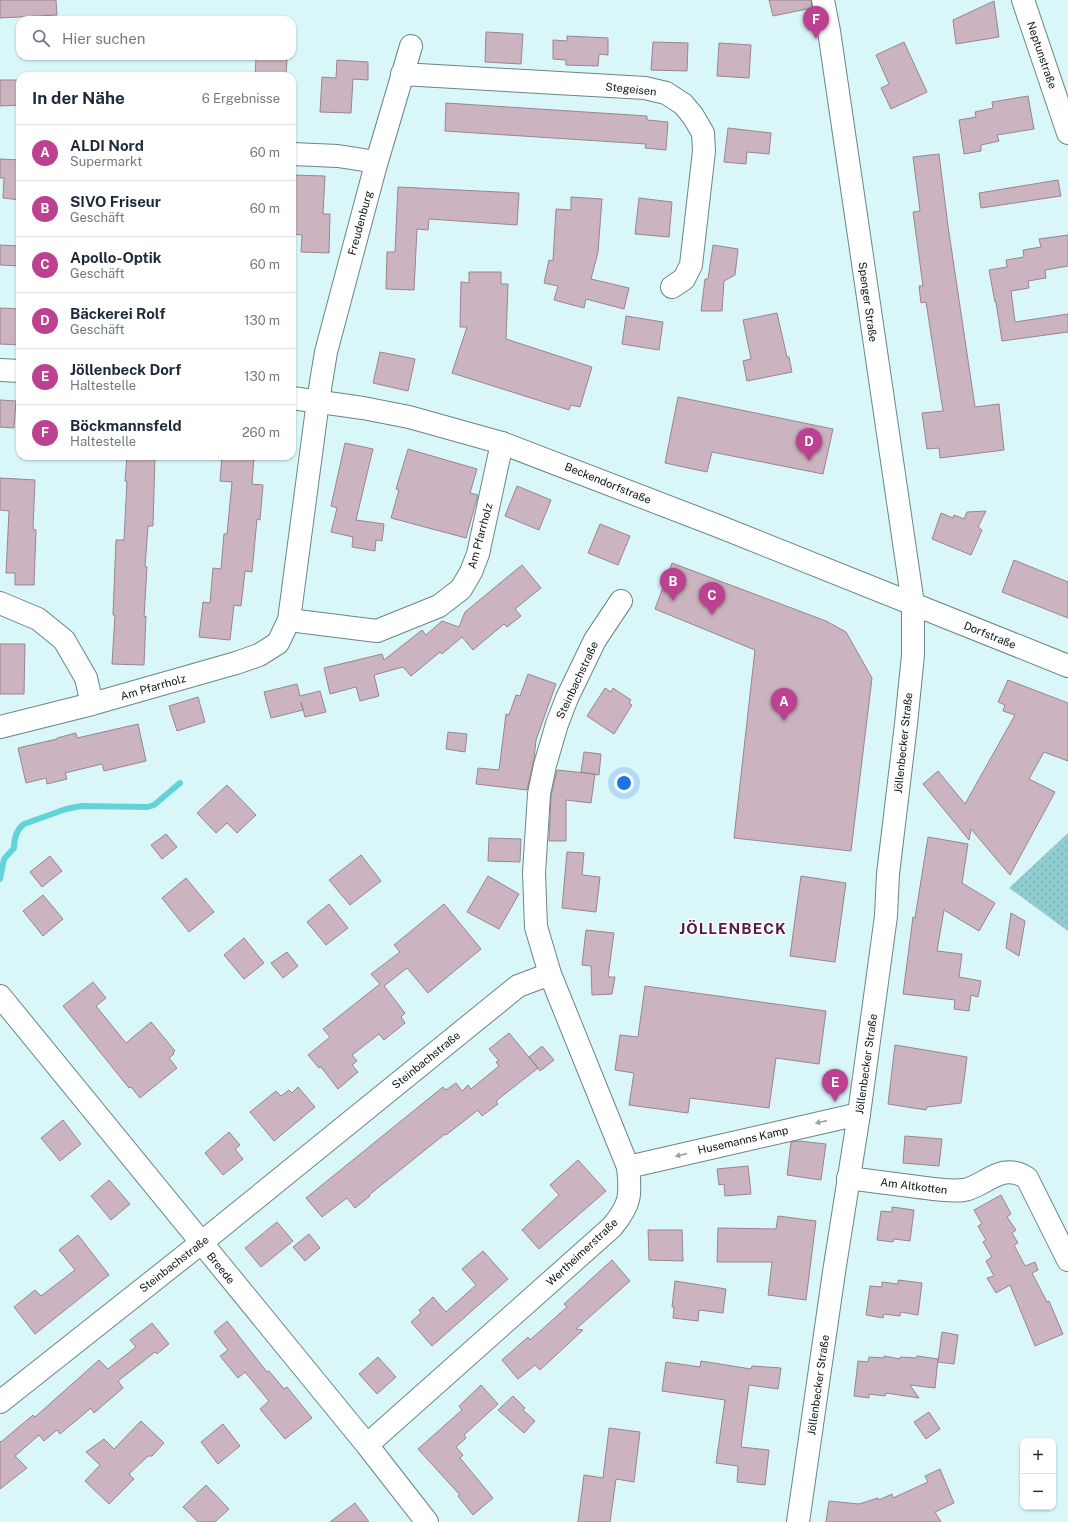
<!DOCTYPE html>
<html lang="de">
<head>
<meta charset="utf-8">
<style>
  body { margin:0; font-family:"Public Sans",sans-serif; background:#f2f2f3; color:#1f2937 }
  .controls { position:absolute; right:12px; bottom:12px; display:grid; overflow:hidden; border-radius:8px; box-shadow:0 1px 3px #0004 }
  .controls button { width:36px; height:36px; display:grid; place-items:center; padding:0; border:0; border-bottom:1px solid #e0e1e3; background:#fff; color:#1f2937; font:20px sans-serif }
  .you { position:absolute; left:624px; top:783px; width:14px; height:14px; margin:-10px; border:3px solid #fff; border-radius:50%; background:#1a73e8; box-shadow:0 0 0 6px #1a73e833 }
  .badge { display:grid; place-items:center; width:26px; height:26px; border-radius:50%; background:#bd4191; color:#fff; font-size:13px; font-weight:700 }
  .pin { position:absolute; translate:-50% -33px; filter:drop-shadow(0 1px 2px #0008) }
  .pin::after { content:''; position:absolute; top:21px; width:14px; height:12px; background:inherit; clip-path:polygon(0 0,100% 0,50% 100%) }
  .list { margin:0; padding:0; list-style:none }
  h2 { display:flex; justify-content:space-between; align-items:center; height:52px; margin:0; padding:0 16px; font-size:17px }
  h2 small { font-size:13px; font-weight:400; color:#747a83 }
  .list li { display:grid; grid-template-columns:26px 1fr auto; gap:12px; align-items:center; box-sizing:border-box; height:56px; padding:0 16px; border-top:1px solid #e0e1e3 }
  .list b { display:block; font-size:15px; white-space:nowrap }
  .list p { margin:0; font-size:13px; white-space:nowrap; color:#747a83 }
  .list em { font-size:13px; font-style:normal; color:#747a83 }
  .icon { flex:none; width:22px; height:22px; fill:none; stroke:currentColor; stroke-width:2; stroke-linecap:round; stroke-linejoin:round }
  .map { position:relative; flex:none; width:1068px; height:1522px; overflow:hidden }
  .search { position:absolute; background:#fff; box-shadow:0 1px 3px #0004; left:16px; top:16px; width:280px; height:44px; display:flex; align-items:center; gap:10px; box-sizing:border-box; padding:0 14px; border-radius:12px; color:#747a83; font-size:15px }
  .panel { position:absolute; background:#fff; box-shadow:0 1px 3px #0004; left:16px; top:72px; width:280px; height:388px; border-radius:12px }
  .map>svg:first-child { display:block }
  .grass { fill:url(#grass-dots) }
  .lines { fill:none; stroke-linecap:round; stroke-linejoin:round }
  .stream { stroke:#62d4d9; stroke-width:6 }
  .building { fill:#cbb4c0; stroke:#9a848f }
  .minor-casing { stroke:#6a8586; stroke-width:24 }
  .major-casing { stroke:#6a8586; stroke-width:24 }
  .minor { stroke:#fff; stroke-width:22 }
  .major { stroke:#fff; stroke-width:22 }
  .oneway { fill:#9da1a1 }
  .labels { text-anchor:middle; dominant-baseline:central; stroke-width:3; stroke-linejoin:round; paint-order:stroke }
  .street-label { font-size:11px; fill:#0a1515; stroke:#fefefe }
  .district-label { font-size:15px; font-weight:bold; letter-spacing:1px; fill:#561a40; stroke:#fefefe }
</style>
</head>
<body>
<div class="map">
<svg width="1068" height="1522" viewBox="0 0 1068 1522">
  <defs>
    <pattern id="grass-dots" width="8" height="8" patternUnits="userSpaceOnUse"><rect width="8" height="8" fill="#90cdd0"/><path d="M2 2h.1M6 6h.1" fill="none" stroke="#7bafb2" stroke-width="1.8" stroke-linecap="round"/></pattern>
  </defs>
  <rect width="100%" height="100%" fill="#d9f7f9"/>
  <path class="grass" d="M1068 833V931L1009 888Z"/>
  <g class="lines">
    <path class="stream" d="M0 879 4 859 14 848C14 838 16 830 24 824L66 809 81 806 148 807 154 805 180 783"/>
  </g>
  <path class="building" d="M0 0H56L57 15 0 18Z
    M769 0H811L812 8 773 16Z
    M994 1 999 37 956 44 953 20Z
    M486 32 523 34 521 64 485 62Z
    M567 36 608 38V55L599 54 598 66 566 65V60L553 59V40L567 41Z
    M653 42 688 43 687 71 651 70Z
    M904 42 927 92 891 109 881 88 889 84 876 55Z
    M719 43 751 45 749 78 717 76Z
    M256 58 287 59 286 76H255Z
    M337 60 368 62V80L353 79 351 113 320 112 322 77 336 78Z
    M0 80H20V105L0 106Z
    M1028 96 1034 129 997 135 999 141 981 145V151L964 154 959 120 976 117 975 112 993 108 992 102Z
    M446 103 647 116V120L668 122 666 150 645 148 646 144 445 131Z
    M728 128 771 133 769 154 747 152 746 164 724 162Z
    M939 154 948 226 975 407 999 404 1004 450 940 458 939 448 927 449 922 413 943 411 926 302 921 303 919 286H923L913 212 920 211 913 157Z
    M0 159 20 160V200L3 198 4 178H0Z
    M292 175 325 176 323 214H330L329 253 301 252 302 235 292 234Z
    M1058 180 1061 196 981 208 979 193Z
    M398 187 519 193 517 225 429 219 428 230 417 229 414 290 386 289 387 252H395Z
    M571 197 602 199 598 252 591 279 629 288 624 309 586 299 584 308 554 300 558 286 544 283 549 260 553 261 556 209 571 210Z
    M639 198 672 202 669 237 635 234Z
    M1068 235V266L1045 270 1046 278 1028 281 1029 288 1011 291 1015 322 1068 314V332L1002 341 996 302H995L989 270 1007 267 1006 260 1024 257 1023 250 1041 247 1039 239Z
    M0 245 20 246V266L0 265Z
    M713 245 738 249 735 275 724 281 722 311H701L705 279H708Z
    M469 272H501V284H508L506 339 592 367 580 407 571 405 569 410 452 373 467 327H460L461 282 469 283Z
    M0 308 20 309V345L0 344Z
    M777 313 787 357H789L792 372 747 381 743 361 751 359 743 320Z
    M626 316 663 322 659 350 622 344Z
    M380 352 415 359 408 391 373 383Z
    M678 397 833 429 823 474 712 452 707 472 665 463Z
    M0 400 16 401 14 428 0 427Z
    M345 443 373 449 356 520 384 524 382 541 376 540 375 551 352 547 353 537 331 532 337 508 331 506Z
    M408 449 477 469 470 493 478 495 466 538 391 518 399 490 396 489Z
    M127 456H155L153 526H148L145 567H147L144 617 146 616 144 665 112 664 115 615H113L116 540H124L127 481H125Z
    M222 456H254L252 484 263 485 260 520 257 519 252 572 245 571 241 606 234 605 230 640 199 637 203 602 210 603 213 568 221 569 224 534H227L232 482 220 481Z
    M0 478 35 480 33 529 36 530 34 585H15V573H6L9 511 0 510Z
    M517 486 551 500 539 530 505 516Z
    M986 511 978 527 982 530 971 555 932 539 941 513 953 518 954 515 964 519 967 512Z
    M600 524 630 536 618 565 588 553Z
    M1014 560 1068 582V618L1002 592Z
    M672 563 826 621 846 632 872 678 851 851 734 838 755 650 655 609Z
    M522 565 541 588 515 609 521 616 507 627 504 624 473 650 462 637 442 654 440 652 411 676 403 667 374 675 379 696 360 701 356 687 330 694 324 668 382 654 384 660 422 630 426 635 442 621 459 627 465 612Z
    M0 644H25L24 694H0Z
    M528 674 556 684 536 740 534 759 527 790 476 784 478 768 499 770 506 714 509 715 516 695 520 696Z
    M1008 680 1068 703V761L1044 752 1029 779 1055 792 1010 875 971 829 969 840 923 784 938 771 965 804 1015 715 1003 711 1005 705 998 702Z
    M297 684 300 696 320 691 326 712 305 717 301 702 303 710 271 718 264 692Z
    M605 688 611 692 613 688 631 700 629 703 632 705 614 734 587 716Z
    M198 697 205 722 177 731 169 706Z
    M138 724 146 761 104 771 102 764 65 773 67 779 47 784 46 778 26 783 18 748 57 739V738L76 733 77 738Z
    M448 732 467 734 465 752 446 749Z
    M584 752 601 754 599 775 581 772Z
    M557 770 595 774 591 803 566 800V841H549L551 796Z
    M227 785 256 815 237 833 227 823 216 833 197 813Z
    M166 834 177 847 162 859 151 845Z
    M928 837 968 844 962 883 995 903 979 931 944 910 937 951 962 954 959 977 981 981 978 997 971 995 969 1011 954 1009 955 1000 903 994 913 917 915 918Z
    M489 838 521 839 520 862 488 861Z
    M567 852 584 853 582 875 600 877 596 912 562 908Z
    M361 855 381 881 350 905 329 880Z
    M50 856 62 871 42 887 30 872Z
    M488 876 519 894 499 929 467 912Z
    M801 876 846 883 835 962 790 956Z
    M186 878 214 912 189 932 162 898Z
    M43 895 63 919 43 936 23 911Z
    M329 904 348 928 326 945 307 922Z
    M444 904 481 949 428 993 407 968 384 986 405 1013 401 1017 405 1023 384 1040 379 1034 352 1055 357 1061 352 1065 358 1072 338 1089 321 1067 319 1068 308 1055 330 1037 323 1029 380 984 371 974 400 952 394 945Z
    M1011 913 1025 921 1019 956 1006 948Z
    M586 930 614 933 608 977H615L612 994 592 995 591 966 582 965Z
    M244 938 264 963 244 979 224 955Z
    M287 952 298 966 283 978 271 963Z
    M93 982 106 998 96 1006 126 1043 151 1022 175 1051 173 1053 174 1054 169 1058 177 1068 140 1098 131 1087 129 1088 63 1006Z
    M645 986 826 1011 819 1064 776 1058 769 1108 690 1098 688 1113 629 1105 634 1073 615 1070 620 1035 638 1037Z
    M509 1033 538 1068 496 1101 498 1104 482 1116 478 1110 446 1135 445 1134 369 1195 370 1196 355 1208 347 1198 322 1217 306 1198 443 1087 446 1090 456 1083 462 1091 468 1085 471 1089 499 1066 496 1062 499 1061 489 1049Z
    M895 1045 967 1057 961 1103 927 1107 926 1110 888 1104Z
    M542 1046 554 1060 540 1071 529 1057Z
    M298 1087 315 1107 274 1141 250 1112 276 1091 281 1096 289 1090 292 1093Z
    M63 1120 81 1144 60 1161 41 1138Z
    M229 1132 240 1145 235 1149 243 1159 223 1175 205 1153Z
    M905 1136 942 1139 939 1166 903 1163Z
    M799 1141 826 1144 821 1180 787 1175 791 1142Z
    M578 1160 606 1191 539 1249 522 1230 559 1195 550 1185Z
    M748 1166 751 1194 725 1196 724 1184 719 1185 717 1169Z
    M109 1180 130 1204 111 1220 91 1196Z
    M1001 1195 1011 1214 1007 1217 1016 1230 1012 1233 1018 1243 1014 1245 1025 1266 1035 1262 1038 1270 1032 1273 1047 1302 1049 1301 1063 1334 1035 1346 1010 1285 996 1293 987 1278 994 1276 986 1261 992 1257 983 1242 986 1240 978 1226 982 1224 974 1210Z
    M892 1207 914 1210 910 1241 894 1239 893 1242 877 1240 881 1211 892 1212Z
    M778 1216 816 1221 806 1300 768 1295 772 1262H717L718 1228 776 1229Z
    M277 1222 293 1241 261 1267 245 1248Z
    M648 1230H682L683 1261 649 1260Z
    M309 1234 320 1248 305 1261 293 1247Z
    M78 1235 109 1275 35 1334 14 1307 35 1290 41 1296 75 1270 59 1250Z
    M483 1251 508 1279 432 1346 411 1322 421 1313 419 1310 433 1297 446 1312 476 1285 462 1269Z
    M612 1260 630 1281 576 1329 583 1330 540 1370 535 1365 518 1379 502 1360 528 1337 530 1340 567 1307 564 1304Z
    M898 1280 922 1283 918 1315 901 1312 900 1316 884 1314 883 1318 866 1315 870 1286 882 1287V1282L898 1284Z
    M675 1281 726 1289 723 1313 699 1310 698 1321 673 1318 674 1307H672Z
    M227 1321 267 1372 269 1371 284 1389 287 1387 312 1418 285 1439 260 1409 269 1401 245 1372 238 1378 220 1356 228 1350 214 1332Z
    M152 1323 169 1344 157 1354 155 1352 118 1381 123 1388 94 1413 91 1408 60 1434 57 1430 44 1441 39 1435 15 1456 27 1468 0 1489V1441L1 1442 33 1415 35 1417 99 1360 108 1369 136 1347 130 1340Z
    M942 1332 958 1335 954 1364 938 1362Z
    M884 1356 900 1359V1357L916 1358 917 1356 938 1359 935 1388 910 1385 919 1398 886 1393 885 1396 869 1394V1398L854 1396 858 1361 868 1362 869 1357 884 1358Z
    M378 1357 396 1377 377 1394 359 1374Z
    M701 1361 751 1369 752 1366 781 1368 778 1389 749 1385 741 1447 769 1450 765 1485 737 1482 738 1466 716 1463 725 1400 662 1391 666 1362 700 1367Z
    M481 1385 498 1404 464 1435 466 1438 456 1447 463 1455 460 1458 493 1498 473 1515 458 1496 460 1495 418 1449 462 1410 459 1406Z
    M513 1396 525 1408 523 1410 535 1421 524 1433 498 1410Z
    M929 1412 940 1429 926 1439 914 1422Z
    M141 1421 164 1443 152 1456H148L129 1474 134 1479 109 1504 85 1481 100 1465 86 1452 104 1439 114 1449Z
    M223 1424 240 1446 218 1464 201 1442Z
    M609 1428 640 1432 634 1482 616 1479 610 1522H578L584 1475 603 1478Z
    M940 1469 954 1503 935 1512 941 1522H826L829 1501 859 1504 878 1498 879 1500 892 1494 893 1498 928 1482 925 1476Z
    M206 1485 229 1509 215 1522H198L183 1507Z
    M355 1503 369 1522H330Z"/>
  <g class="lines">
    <defs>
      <path id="minor" d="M1023 0 1068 133
        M402 74 645 88 666 93 683 104 693 116 703 133 704 151 691 265 684 279 672 287
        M292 154 338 156 376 162
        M0 603 38 619 64 640 86 678 92 704
        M289 620 377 631 439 606 461 589 471 572 478 554 502 443
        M0 727 92 704 236 663 259 655 278 643 289 620 318 401 326 352 375 168 411 46
        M0 996 367 1445 427 1522
        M628 1167 859 1114
        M848 1178C871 1181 895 1184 918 1187 933 1189 949 1192 964 1190 986 1186 1001 1161 1027 1178L1068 1260
        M0 1402 201 1243 518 986 550 974
        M367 1445 612 1227C631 1204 631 1195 628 1167L550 974 536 927 534 873 539 794 545 765 557 724 567 698 595 640 621 601"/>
      <path id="major" d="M0 370 20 371
        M292 398 363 408 409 417 502 443 718 526 1068 666
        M798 1522 834 1272 859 1114 886 916 888 874 906 724 913 655V604L841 113 829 31 823 0"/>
    </defs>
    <use href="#minor" class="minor-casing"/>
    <use href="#major" class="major-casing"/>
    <use href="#minor" class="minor"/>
    <use href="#major" class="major"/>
  </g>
  <defs><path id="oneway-solid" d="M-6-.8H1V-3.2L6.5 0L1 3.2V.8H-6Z"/></defs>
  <g class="oneway">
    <use href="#oneway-solid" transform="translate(821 1122) rotate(167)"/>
    <use href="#oneway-solid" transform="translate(681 1155) rotate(167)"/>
  </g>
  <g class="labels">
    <g class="street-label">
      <text transform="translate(1042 55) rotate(71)">Neptunstraße</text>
      <text transform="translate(631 89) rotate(6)">Stegeisen</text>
      <text transform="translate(360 223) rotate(-75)">Freudenburg</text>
      <text transform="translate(868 302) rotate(82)">Spenger Straße</text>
      <text transform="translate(608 483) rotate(22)">Beckendorfstraße</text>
      <text transform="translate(480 536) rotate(-75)">Am Pfarrholz</text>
      <text transform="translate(990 635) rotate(22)">Dorfstraße</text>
      <text transform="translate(577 680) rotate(-65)">Steinbachstraße</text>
      <text transform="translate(153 687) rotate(-16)">Am Pfarrholz</text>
      <text transform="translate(903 743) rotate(-84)">Jöllenbecker Straße</text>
      <text transform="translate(426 1060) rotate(-39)">Steinbachstraße</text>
      <text transform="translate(866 1064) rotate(-82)">Jöllenbecker Straße</text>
      <text transform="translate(743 1140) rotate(-13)">Husemanns Kamp</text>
      <text transform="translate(914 1186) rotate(7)">Am Altkotten</text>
      <text transform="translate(582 1252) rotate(-43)">Wertheimerstraße</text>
      <text transform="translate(174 1264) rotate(-38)">Steinbachstraße</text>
      <text transform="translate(221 1268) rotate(51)">Breede</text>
      <text transform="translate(818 1385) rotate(-82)">Jöllenbecker Straße</text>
    </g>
    <g class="district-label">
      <text x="733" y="928">JÖLLENBECK</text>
    </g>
  </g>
</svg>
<div class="controls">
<button>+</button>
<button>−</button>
</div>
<div class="you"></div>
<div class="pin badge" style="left:784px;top:721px">A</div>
<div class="pin badge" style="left:673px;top:601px">B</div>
<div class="pin badge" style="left:712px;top:615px">C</div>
<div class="pin badge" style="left:809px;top:461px">D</div>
<div class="pin badge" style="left:835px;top:1102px">E</div>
<div class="pin badge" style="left:816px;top:39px">F</div>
<div class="search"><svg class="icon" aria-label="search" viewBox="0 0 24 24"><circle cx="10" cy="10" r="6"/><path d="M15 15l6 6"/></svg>Hier suchen</div>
<section class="panel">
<h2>In der Nähe<small>6 Ergebnisse</small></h2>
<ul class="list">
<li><span class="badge">A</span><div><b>ALDI Nord</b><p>Supermarkt</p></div><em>60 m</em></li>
<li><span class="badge">B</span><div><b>SIVO Friseur</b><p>Geschäft</p></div><em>60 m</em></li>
<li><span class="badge">C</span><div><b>Apollo-Optik</b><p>Geschäft</p></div><em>60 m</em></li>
<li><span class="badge">D</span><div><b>Bäckerei Rolf</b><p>Geschäft</p></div><em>130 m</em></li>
<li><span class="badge">E</span><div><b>Jöllenbeck Dorf</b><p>Haltestelle</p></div><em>130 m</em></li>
<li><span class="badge">F</span><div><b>Böckmannsfeld</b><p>Haltestelle</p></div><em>260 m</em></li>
</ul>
</section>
</div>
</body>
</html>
